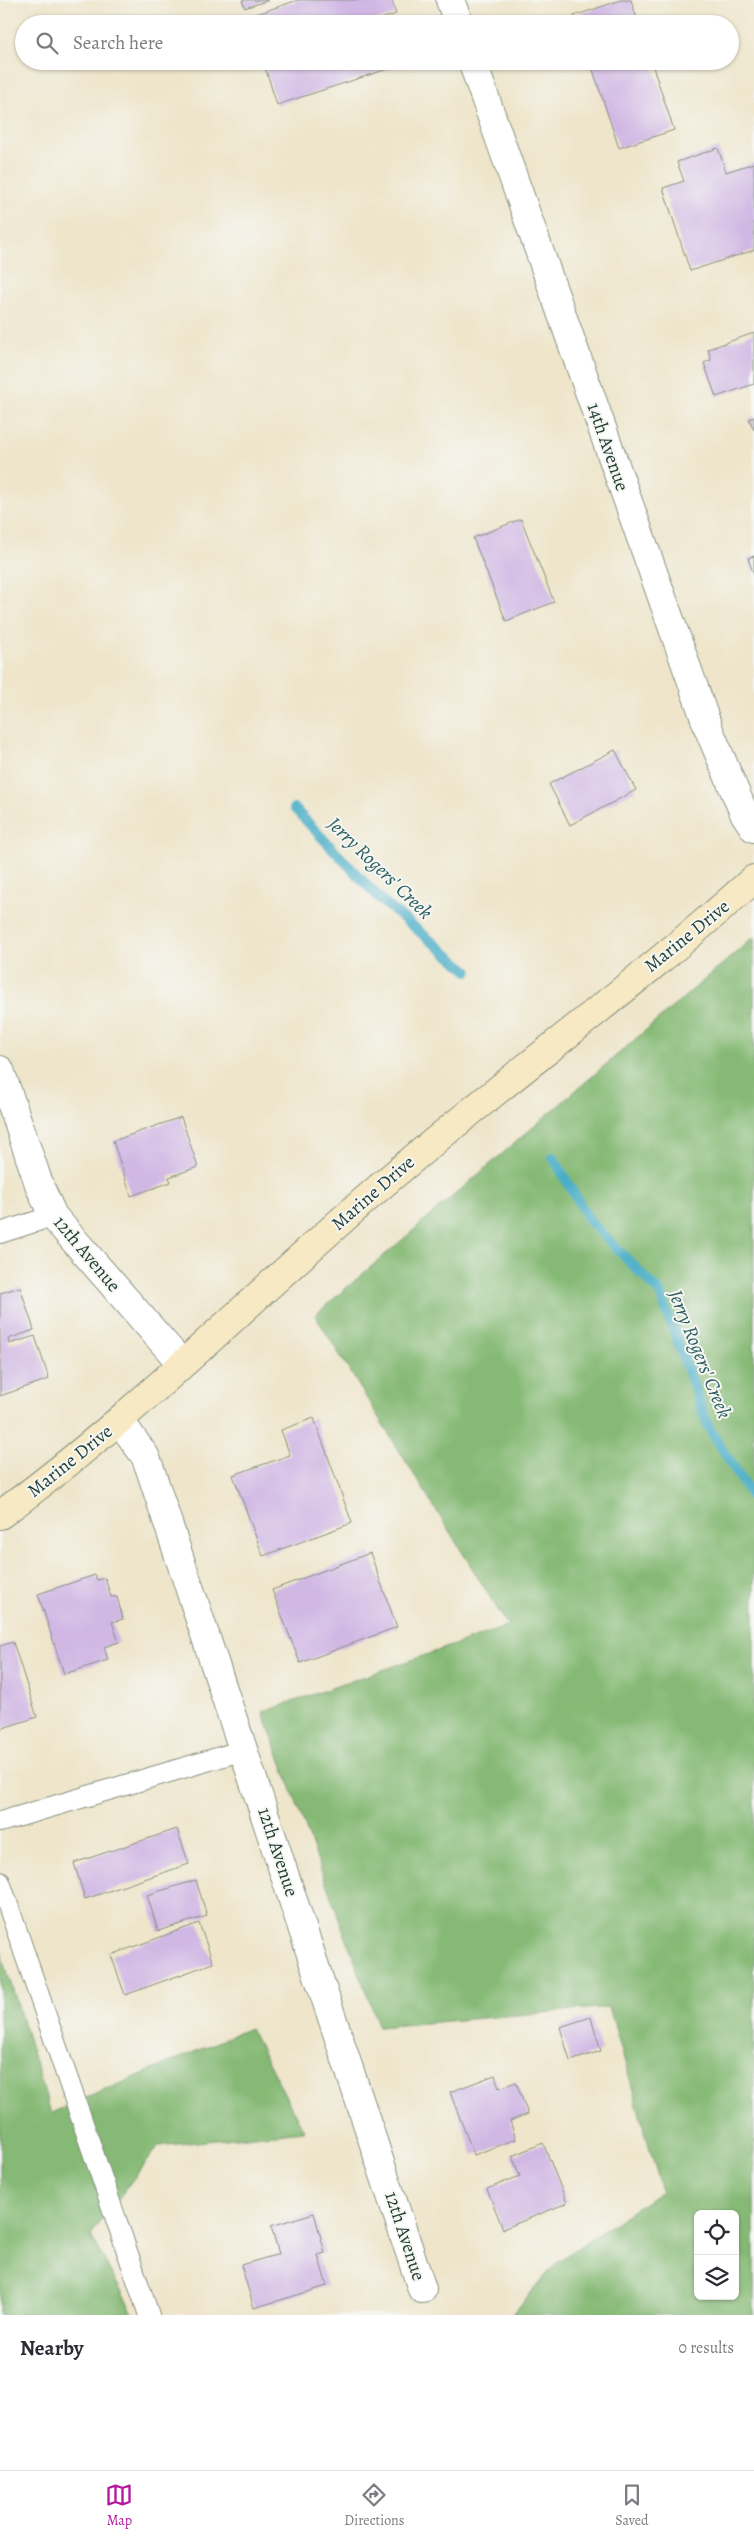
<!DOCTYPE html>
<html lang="en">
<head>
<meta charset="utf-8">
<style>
  body { margin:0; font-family:Alegreya,serif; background:#f2f2f3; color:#2b2b33 }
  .controls { position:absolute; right:15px; bottom:15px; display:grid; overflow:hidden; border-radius:8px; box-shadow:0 1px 4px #0004 }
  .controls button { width:45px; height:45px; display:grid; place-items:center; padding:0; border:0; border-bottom:1px solid #e1e1e2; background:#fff; color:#2b2b33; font:25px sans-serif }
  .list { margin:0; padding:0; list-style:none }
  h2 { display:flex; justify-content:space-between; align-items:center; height:65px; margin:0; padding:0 20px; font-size:21px }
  h2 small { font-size:16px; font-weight:400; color:#7c7c81 }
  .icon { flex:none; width:28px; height:28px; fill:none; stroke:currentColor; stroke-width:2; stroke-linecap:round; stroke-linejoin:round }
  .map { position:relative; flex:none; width:754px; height:2315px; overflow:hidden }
  .search { position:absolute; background:#fff; box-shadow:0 1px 4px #0004; left:15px; right:15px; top:15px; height:55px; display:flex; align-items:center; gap:12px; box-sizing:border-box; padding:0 18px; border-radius:28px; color:#7c7c81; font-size:19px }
  .sheet { height:155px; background:#fff }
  nav { display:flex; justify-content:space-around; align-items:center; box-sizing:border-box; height:70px; border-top:1px solid #e1e1e2; background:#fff; font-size:14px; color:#7c7c81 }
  nav a { display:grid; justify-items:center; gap:2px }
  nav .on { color:#b5179e }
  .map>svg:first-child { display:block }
  .forest { fill:#85b974; stroke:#527b54; fill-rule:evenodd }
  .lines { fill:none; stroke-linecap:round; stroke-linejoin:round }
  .stream { stroke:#48aec7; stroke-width:10 }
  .building { fill:#d0b7e4 }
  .lane-casing { stroke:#86917f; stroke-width:22 }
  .street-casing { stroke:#86917f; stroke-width:30 }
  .secondary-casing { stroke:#86917f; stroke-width:30 }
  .lane { stroke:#fff; stroke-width:20 }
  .street { stroke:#fff; stroke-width:28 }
  .secondary { stroke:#f7e9c3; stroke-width:28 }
  .labels { text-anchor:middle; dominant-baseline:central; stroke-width:4; stroke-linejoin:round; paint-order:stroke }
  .street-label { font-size:19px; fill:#1f3d34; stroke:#f6f6f2 }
  .water-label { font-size:20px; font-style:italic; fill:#2b5f60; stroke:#f6f6f2 }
</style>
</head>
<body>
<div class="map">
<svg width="754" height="2315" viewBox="0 0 754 2315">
  <rect width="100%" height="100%" fill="#f6f6f2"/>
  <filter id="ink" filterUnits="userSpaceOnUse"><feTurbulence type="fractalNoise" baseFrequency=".02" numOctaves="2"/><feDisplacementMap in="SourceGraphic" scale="10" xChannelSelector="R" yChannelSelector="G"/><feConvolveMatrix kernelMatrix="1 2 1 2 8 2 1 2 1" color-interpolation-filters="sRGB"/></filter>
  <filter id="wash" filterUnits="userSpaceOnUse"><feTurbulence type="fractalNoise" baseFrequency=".0096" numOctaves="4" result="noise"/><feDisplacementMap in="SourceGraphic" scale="20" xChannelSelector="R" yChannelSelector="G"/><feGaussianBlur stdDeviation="1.12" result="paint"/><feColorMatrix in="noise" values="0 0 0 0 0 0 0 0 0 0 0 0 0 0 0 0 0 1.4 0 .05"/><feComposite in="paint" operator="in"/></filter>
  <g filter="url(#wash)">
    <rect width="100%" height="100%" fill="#eee5ca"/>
    <path class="forest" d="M754 937V2315H512L558 2261 662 2191 609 2007 379 2027 263 1712 508 1626 315 1315ZM698 2214H735V2296H698Z
      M0 1948 51 2113 250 2028 304 2131 158 2146 91 2235 134 2315H0Z"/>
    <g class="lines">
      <path class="stream" d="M294 808 382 901 468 971
        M553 1157 589 1220 660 1293 708 1426 754 1500"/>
    </g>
    <g id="blocks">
      <path class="building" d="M242 0H269L245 8Z
        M298 0H392L396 14 366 24H250L248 17Z
        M621 0H631L639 24H577L574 16Z
        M398 20 400 24H387V23Z
        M272 61H409V62L277 105 264 64Z
        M590 61H651L674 130 619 148Z
        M718 148 726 172 754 163V250L690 271 663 188 684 181 677 162Z
        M754 333V384L716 397 704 363 711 360 708 349Z
        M754 417V430L749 419Z
        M521 519 554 602 506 621 473 538Z
        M754 556V575L748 558Z
        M615 750 636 790 570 825 549 784Z
        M181 1117 198 1167 169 1177 171 1182 131 1196 113 1141Z
        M20 1287 34 1330 8 1339 9 1344 35 1336 49 1379 0 1396V1293Z
        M314 1418 352 1523 263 1556 233 1475 290 1455 281 1430Z
        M370 1553 397 1627 300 1663 272 1590Z
        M95 1575 97 1580 105 1578 111 1597H117L123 1619 112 1622 119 1642 104 1647 108 1660 64 1674 38 1594Z
        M13 1642 37 1717 0 1729V1646Z
        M177 1829 189 1864 85 1899 74 1863Z
        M196 1880 207 1916 158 1931 147 1895Z
        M199 1923 213 1963 125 1995 111 1955Z
        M591 2017 601 2051 570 2061 560 2027Z
        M495 2075 499 2088 516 2082 528 2114 510 2121 516 2139 474 2155 450 2092Z
        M543 2143 567 2203 503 2229 487 2189 520 2176 512 2156Z
        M314 2213 325 2253 318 2255 327 2286 254 2308 241 2265 279 2254 271 2226Z"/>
    </g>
  </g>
  <g filter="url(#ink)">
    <use href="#blocks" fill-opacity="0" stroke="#86917f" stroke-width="1"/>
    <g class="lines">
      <defs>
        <path id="lane" d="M0 1233 53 1216
          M0 1822 244 1750
          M0 1882 149 2315"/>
        <path id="street" d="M450 0 459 24
          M472 61 709 730 744 813 754 828
          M0 1070 40 1187 53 1216 182 1364
          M120 1421 145 1456 149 1466 422 2289"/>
        <path id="secondary" d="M0 1515C143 1411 266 1282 401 1169 517 1071 641 981 754 879"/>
      </defs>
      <use href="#lane" class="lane-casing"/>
      <use href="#street" class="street-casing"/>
      <use href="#secondary" class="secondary-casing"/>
      <use href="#lane" class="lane"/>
      <use href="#street" class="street"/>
      <use href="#secondary" class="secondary"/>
    </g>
  </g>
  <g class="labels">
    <g class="street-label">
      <text transform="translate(608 447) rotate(71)">14th Avenue</text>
      <text transform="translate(687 936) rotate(-39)">Marine Drive</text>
      <text transform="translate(373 1193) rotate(-41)">Marine Drive</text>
      <text transform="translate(87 1254) rotate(50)">12th Avenue</text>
      <text transform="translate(70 1461) rotate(-39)">Marine Drive</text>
      <text transform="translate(278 1852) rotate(72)">12th Avenue</text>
      <text transform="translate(405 2236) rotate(72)">12th Avenue</text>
    </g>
    <g class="water-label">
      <text transform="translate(380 868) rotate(44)">Jerry Rogers' Creek</text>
      <text transform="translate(700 1354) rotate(68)">Jerry Rogers' Creek</text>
    </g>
  </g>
</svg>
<div class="controls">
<button><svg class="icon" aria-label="locate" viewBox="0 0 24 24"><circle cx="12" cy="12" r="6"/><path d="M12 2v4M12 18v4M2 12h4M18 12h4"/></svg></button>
<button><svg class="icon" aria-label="layers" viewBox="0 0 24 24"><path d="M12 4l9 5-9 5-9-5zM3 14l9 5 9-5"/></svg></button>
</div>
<div class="search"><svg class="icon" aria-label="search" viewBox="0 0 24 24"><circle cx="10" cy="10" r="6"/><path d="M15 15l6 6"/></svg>Search here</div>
</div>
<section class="sheet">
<h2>Nearby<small>0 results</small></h2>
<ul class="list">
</ul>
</section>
<nav>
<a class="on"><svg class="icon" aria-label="map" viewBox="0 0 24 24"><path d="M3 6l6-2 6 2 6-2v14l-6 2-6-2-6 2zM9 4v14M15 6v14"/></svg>Map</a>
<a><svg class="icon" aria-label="directions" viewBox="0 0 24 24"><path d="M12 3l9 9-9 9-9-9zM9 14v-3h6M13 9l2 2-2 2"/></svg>Directions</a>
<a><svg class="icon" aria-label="saved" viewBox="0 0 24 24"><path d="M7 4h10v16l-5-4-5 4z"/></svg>Saved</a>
</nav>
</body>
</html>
